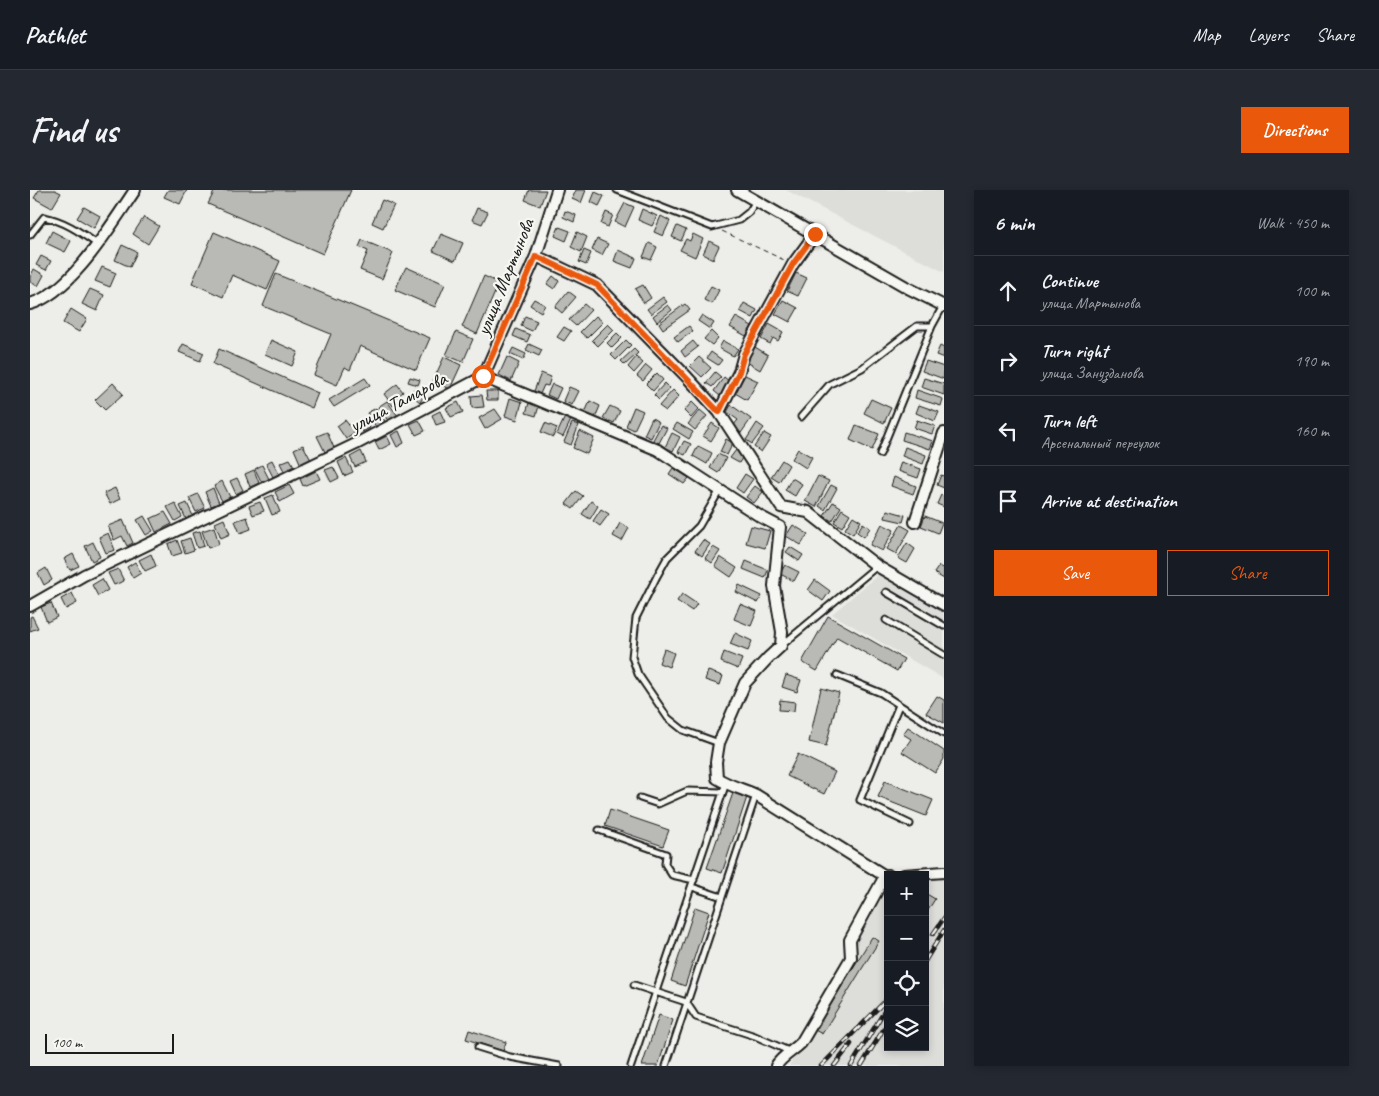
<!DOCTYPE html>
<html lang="en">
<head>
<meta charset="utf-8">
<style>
  body { margin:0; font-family:Caveat,sans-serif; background:#242831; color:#f1f3f6 }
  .controls { position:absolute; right:15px; bottom:15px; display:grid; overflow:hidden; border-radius:0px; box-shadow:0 2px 8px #0003 }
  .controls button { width:45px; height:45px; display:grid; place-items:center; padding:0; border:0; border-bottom:1px solid #363941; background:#171b24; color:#f1f3f6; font:25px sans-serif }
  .scale { position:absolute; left:15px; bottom:12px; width:129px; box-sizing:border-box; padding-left:5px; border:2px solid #1c1c1c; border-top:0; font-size:14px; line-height:18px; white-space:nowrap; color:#1c1c1c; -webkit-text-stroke:4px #f6f6f2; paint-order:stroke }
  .stop { position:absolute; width:15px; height:15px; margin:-11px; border:4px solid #ea580c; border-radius:50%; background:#fff }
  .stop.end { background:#ea580c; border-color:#fff; box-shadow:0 1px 5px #0008 }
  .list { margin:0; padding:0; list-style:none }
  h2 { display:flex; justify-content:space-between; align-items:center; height:65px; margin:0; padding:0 20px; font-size:21px }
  h2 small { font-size:16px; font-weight:400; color:#9ea1a6 }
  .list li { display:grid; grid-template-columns:32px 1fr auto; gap:15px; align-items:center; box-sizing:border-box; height:70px; padding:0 20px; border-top:1px solid #363941 }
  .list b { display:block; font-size:19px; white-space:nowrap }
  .list p { margin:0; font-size:16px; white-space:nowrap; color:#9ea1a6 }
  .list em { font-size:16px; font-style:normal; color:#9ea1a6 }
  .actions { display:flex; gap:10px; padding:15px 20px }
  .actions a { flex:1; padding:11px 0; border:1px solid #ea580c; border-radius:0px; text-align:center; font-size:18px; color:#ea580c }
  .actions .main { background:#ea580c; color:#fff }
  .icon { flex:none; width:28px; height:28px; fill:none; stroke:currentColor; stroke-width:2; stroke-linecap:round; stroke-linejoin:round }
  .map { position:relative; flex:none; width:914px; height:876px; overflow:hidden; border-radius:0px }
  header { display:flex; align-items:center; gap:30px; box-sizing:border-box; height:70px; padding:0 25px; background:#171b24; border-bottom:1px solid #363941 }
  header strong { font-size:24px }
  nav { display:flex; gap:28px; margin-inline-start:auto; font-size:18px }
  .intro { display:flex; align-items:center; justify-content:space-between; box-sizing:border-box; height:120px; padding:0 30px }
  h1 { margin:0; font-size:35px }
  .button { padding:12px 22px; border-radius:0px; background:#ea580c; color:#fff; font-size:18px; font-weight:700 }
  main { display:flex; gap:30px; padding:0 30px }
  aside { flex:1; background:#171b24; border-radius:0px; box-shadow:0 2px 8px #0003 }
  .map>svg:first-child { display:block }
  .built { fill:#ddddda }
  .building { fill:#b9b9b6; stroke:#1c1c1c }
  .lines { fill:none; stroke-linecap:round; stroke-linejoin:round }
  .service-casing { stroke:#1c1c1c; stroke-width:9 }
  .minor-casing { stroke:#1c1c1c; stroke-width:14 }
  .path { stroke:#1c1c1c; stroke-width:1; stroke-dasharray:5 4; stroke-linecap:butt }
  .service { stroke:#f6f6f2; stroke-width:5 }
  .minor { stroke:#f6f6f2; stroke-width:10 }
  .rail-casing { stroke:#1c1c1c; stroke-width:4.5 }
  .rail { stroke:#f6f6f2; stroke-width:2.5; stroke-dasharray:8; stroke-linecap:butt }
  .route { stroke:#ea580c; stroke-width:6 }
  .labels { text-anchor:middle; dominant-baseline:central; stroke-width:4.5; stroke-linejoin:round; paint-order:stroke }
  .street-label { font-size:20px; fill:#1c1c1c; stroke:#f6f6f2 }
</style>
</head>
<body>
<header>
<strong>Pathlet</strong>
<nav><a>Map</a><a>Layers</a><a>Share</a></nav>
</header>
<div class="intro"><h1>Find us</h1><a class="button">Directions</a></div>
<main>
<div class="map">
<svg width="914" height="876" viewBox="0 0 914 876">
  <rect width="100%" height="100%" fill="#edede9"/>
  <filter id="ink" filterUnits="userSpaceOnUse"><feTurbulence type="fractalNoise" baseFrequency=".02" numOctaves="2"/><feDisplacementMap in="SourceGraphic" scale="10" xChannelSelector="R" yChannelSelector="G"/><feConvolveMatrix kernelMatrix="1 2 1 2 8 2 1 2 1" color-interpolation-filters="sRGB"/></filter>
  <g filter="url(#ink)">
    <path class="built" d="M756 0H914V82Z
      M849 384 914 421V489L802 424Z
      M895 689H914V876H759L828 755 827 747 858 696V857H895Z"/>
    <path class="building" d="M9 0H25L31 3 22 18 4 8Z
      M138 0H157L150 14 134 7Z
      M185 0H321L293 64 178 14Z
      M499 0H516L510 16 495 10Z
      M546 0H556L551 13 542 9Z
      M565 2 574 6 569 16 561 12Z
      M352 10 364 15 353 38 342 33Z
      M595 13 604 17 595 37 585 32Z
      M54 17 70 26 64 38 47 28Z
      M447 18 458 22 452 34 442 30Z
      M612 19 627 26 622 36 608 30Z
      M535 21 546 25 544 32 533 27Z
      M576 22 583 25 578 37 571 34Z
      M631 26 640 31 633 46 624 42Z
      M114 27 129 36 118 54 103 44Z
      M647 36 656 40 651 51 642 47Z
      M529 37 540 41 536 51 525 46Z
      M22 41 41 51 35 62 16 53Z
      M184 42 250 71 237 100 202 85 193 107 162 93Z
      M547 42 557 47 551 62 541 57Z
      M411 44 433 53 425 71 403 61Z
      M663 44 673 49 665 67 650 60 656 49 660 51Z
      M567 49 578 54 572 65 562 60Z
      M332 50 363 63 352 89 330 80 338 61 329 57Z
      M679 51 689 56 683 69 673 64Z
      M619 53 627 57 621 70 613 67Z
      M92 55 107 62 100 77 85 70Z
      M554 60 561 63 556 75 549 72Z
      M588 60 606 68 602 78 584 71Z
      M11 66 21 71 16 80 6 75Z
      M72 77 86 83 80 97 65 91Z
      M376 77 415 94 405 117 365 100Z
      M4 79 14 85 8 96 0 92V87Z
      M766 83 777 88 768 106 757 101Z
      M246 84 400 148 386 180 330 156 320 180 315 177 307 195 284 185 301 144 233 116Z
      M454 86 469 93 447 144 432 137Z
      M523 86 529 91 524 99 517 94Z
      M613 95 621 108 614 113 605 99Z
      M681 96 689 100 682 114 674 110Z
      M60 99 74 105 67 121 52 114Z
      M538 101 546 107 532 123 525 117Z
      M633 107 637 112 621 124 617 119Z
      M504 109 515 115 511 122 500 115Z
      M753 110 768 118 760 132 745 124Z
      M714 113 727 120 723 128 710 121Z
      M554 114 561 120 546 136 539 130Z
      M655 114 660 120 633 139 629 133Z
      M638 115 642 120 627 132 623 126Z
      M41 119 57 129 49 142 33 133Z
      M672 125 684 133 680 139 668 131Z
      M495 126 507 131 502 141 491 136Z
      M566 126 573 132 557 148 550 142Z
      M706 127 722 136 716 146 700 137Z
      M578 134 584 140 568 156 562 150Z
      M739 134 753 142 748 151 743 148 740 154 731 149Z
      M659 136 663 141 648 152 644 147Z
      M534 137 541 141 534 151 527 147Z
      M486 139 500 145 497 152 483 146Z
      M681 141 688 148 682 155 674 149Z
      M426 142 443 149 433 172 416 165Z
      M587 143 592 148 582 158 577 153Z
      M241 150 268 162 262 176 235 164Z
      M596 150 601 155 586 170 581 165Z
      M663 151 668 157 655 167 651 161Z
      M693 151 708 159 703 166 689 158Z
      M153 154 174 163 170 171 149 162Z
      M499 154 512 160 509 166 496 160Z
      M910 156 914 158V168L906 165Z
      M725 157 738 165 730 180 717 172Z
      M483 158 496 164 493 170 480 164Z
      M189 159 288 203 282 218 183 174Z
      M604 159 608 163 595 175 591 171Z
      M681 162 692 170 688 175 677 168Z
      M414 167 431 175 420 199 403 191Z
      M477 167 489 173 481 191 469 185Z
      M606 167 613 173 604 183 598 177Z
      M669 167 681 178 672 187 660 176Z
      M896 171 914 177V189L892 181Z
      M616 175 622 180 613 191 607 186Z
      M685 182 691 187 682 197 676 193Z
      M511 183 521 187 518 196 514 195 510 204 504 201Z
      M627 183 633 190 623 201 616 194Z
      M715 185 728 191 717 210 705 203Z
      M380 187 390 190 388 195 378 192Z
      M694 187 700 192 690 206 684 201Z
      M335 188 340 195 304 217 299 210Z
      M894 188 914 194V205L891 197Z
      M83 193 93 204 75 220 65 210Z
      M635 193 640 198 629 210 624 205Z
      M367 194 373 202 368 206 371 211 363 216 354 204Z
      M522 194 531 198 526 209 517 205Z
      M539 197 549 201 542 215 533 211Z
      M385 198 394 206 390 212 380 204Z
      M643 200 649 206 636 221 629 216Z
      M887 200 913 209 911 216 885 208Z
      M456 201H468V210H457Z
      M452 205 454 217 442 218 441 206Z
      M480 208 492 212 487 230 475 226Z
      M841 209 861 218 854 233 834 223Z
      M357 211 368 226 359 232 348 217Z
      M560 211 570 216 565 228 555 223Z
      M428 212 433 222 421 227 416 218Z
      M662 212 669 219 661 228 654 221Z
      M499 213 509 216 506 226 496 223Z
      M701 215 721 229 711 243 702 237 708 230 697 222Z
      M889 215 909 222 905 231 886 223Z
      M580 216 590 221 584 233 573 228Z
      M604 217 613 221 604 240 596 236Z
      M346 218 357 234 348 240 337 223Z
      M465 219 472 229 455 239 449 228Z
      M670 220 677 226 665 240 658 234Z
      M410 221 415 232 406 235 402 225Z
      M535 227 541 230 533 247 527 244Z
      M336 228 340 238 332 242 327 232Z
      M622 228 629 232 621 248 614 245Z
      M315 230 325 243 316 249 307 236Z
      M389 230 395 241 386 245 380 234Z
      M887 230 905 236 902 244 884 238Z
      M515 233 527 238 523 247 511 242Z
      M542 233 549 235 541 255 534 252Z
      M647 233 663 242 659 249 643 239Z
      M682 233 689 238 681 251 673 246Z
      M727 233 734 238 722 254 716 250Z
      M631 235 637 238 629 253 623 250Z
      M826 235 849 244 842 260 820 250Z
      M369 241 374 253 367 257 361 245Z
      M550 241 564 248 557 264 543 258Z
      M297 242 304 258 295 262 287 246Z
      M874 242 903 251 900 259 872 250Z
      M642 243 650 247 643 261 635 257Z
      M734 243 741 247 731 262 724 257Z
      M357 246 361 254 349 260 345 252Z
      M696 249 703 253 697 265 690 262Z
      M654 251 661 254 655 265 648 262Z
      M273 255 281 270 271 275 264 259Z
      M668 256 682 263 677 274 663 266Z
      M875 257 896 265 893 274 872 266Z
      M768 259 782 267 776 278 762 269Z
      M706 260 714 265 709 273 700 268Z
      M331 261 336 272 325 277 320 267Z
      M688 264 696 268 688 283 680 278Z
      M316 268 323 282 314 286 308 272Z
      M260 269 264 276 254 281 250 273Z
      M242 270 249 284 243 287 236 273Z
      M752 270 759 275 749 292 741 287Z
      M871 272 891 279 888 288 868 281Z
      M232 275 239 289 232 293 225 279Z
      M303 277 309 288 301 292 295 280Z
      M643 278 659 288 654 294 639 284Z
      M224 280 229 293 220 297 215 284Z
      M286 281 290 289 273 296 270 289Z
      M715 284 723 289 713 303 706 298Z
      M911 285 914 286V298L907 295Z
      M788 286 799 291 786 317 775 311Z
      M864 287 886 296 883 304 861 296Z
      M207 288 213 300 206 304 200 291Z
      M762 288 772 294 765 306 755 300Z
      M192 291 200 307 192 311 184 296Z
      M259 295 264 304 250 312 245 302Z
      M801 295 807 298 795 320 789 316Z
      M725 296 733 302 724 313 716 307Z
      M85 298 90 309 80 314 74 303Z
      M183 298 189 313 181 316 175 302Z
      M546 301 553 306 543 319 536 314Z
      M168 304 175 318 166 322 159 308Z
      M243 305 250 322 242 325 235 308Z
      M911 305 914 306V317L907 314Z
      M561 311 568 316 560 329 552 324Z
      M230 312 234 321 223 325 219 316Z
      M803 312 811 317 802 331 794 326Z
      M145 313 152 327 145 331 137 317Z
      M157 313 163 326 156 329 150 316Z
      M571 319 579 324 570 336 563 331Z
      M812 319 820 324 812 337 804 332Z
      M857 320 875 325 873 332 855 328Z
      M135 322 142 334 126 342 120 329Z
      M114 326 123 341 116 345 107 330Z
      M823 326 831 331 823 344 815 339Z
      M895 326 912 333 908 343 891 336Z
      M217 327 221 339 210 343 205 331Z
      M194 329 200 344 191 348 185 333Z
      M93 330 103 353 97 356 92 346 84 350 78 336Z
      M590 333 599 338 592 351 583 346Z
      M833 333 840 338 834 347 827 342Z
      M852 334 864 340 852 361 840 355Z
      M763 335 778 344 771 355 756 346Z
      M871 335 880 340 866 364 857 359Z
      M721 336 740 341 735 358 716 353Z
      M184 337 189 354 178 358 172 341Z
      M170 341 174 356 167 358 162 343Z
      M78 343 85 360 76 363 69 347Z
      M160 348 164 360 155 363 151 351Z
      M147 350 152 363 142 366 138 354Z
      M673 350 680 354 672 366 665 361Z
      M63 352 70 367 62 371 55 356Z
      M877 353 885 359 877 373 868 368Z
      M683 357 690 361 682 373 675 368Z
      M760 357 773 365 769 371 756 362Z
      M43 364 49 376 40 380 34 369Z
      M121 364 126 376 115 381 109 370Z
      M690 367 707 378 701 387 685 376Z
      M716 371 738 380 735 388 713 379Z
      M105 372 111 383 103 388 97 377Z
      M755 375 769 382 764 391 750 384Z
      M909 376 914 379V389L904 383Z
      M16 378 22 390 14 395 8 383Z
      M88 379 94 391 84 395 78 383Z
      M72 389 78 400 68 406 62 395Z
      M785 390 800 401 793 411 778 400Z
      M709 395 732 406 728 413 706 402Z
      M42 403 47 413 36 419 31 409Z
      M652 404 667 414 662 421 647 411Z
      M21 413 27 427 17 432 11 417Z
      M710 414 727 421 721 436 704 429Z
      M2 426 8 438 0 441V427Z
      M798 426 874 469 867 481 807 447 787 481 772 472Z
      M705 443 722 451 718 461 700 454Z
      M634 459 644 463 639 477 629 473Z
      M694 462 712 469 708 479 691 472Z
      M678 481 693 486 690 495 675 490Z
      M756 485 771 490 767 502 752 497Z
      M791 498 809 503 796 556 779 552Z
      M907 506 914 510V533L896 523Z
      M750 510 765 512 764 521 749 520Z
      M878 537 914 561V569L905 583 872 562 881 549 873 544Z
      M768 564 805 582 794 604 757 586Z
      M855 591 903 610 896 626 848 607Z
      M703 603 717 607 692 683 677 678Z
      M580 620 639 640 633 656 575 636Z
      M895 703 905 709 895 725Z
      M665 717 679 722 655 796 641 791Z
      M842 747 849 751 792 844 785 840Z
      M629 825 643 830 628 876H612Z
      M439 840 476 852 473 861 436 849Z"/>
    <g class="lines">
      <defs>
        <path id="service" d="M587 0 682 37 709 30 719 22 726 11
          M0 45 14 27C35 31 50 42 67 54
          M771 227 800 194 832 178 887 136H902
          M850 264 902 136 913 116
          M856 402 914 436
          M856 430 914 465
          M751 456 847 376
          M807 485 851 503 914 544
          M869 515 830 610 880 634
          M689 553 653 540 638 528 608 484 602 467 606 428 627 386 637 368 669 336 690 300
          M610 608 628 614 657 601 693 602
          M569 640 636 664 635 674 642 685 664 690
          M662 697 692 707
          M604 795 656 812 666 827 725 846 761 862
          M448 857 480 867 529 876
          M601 876 696 593
          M636 876 726 605"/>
        <path id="minor" d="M707 0 878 98 914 116
          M506 66 567 95 657 187 689 222 751 317 778 322 847 376 914 415
          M0 114C41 103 82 34 105 0
          M453 187 628 260 731 327 750 337 744 396 752 442 751 456 738 468 715 493 689 553 686 572 687 588C699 596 713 599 726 605L855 686 858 685
          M453 187 506 66 527 0
          M689 222 709 182 714 164 763 74 785 44
          M885 332 914 243
          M0 416 54 385 326 254 453 187
          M874 685 914 682
          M746 876C752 866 763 861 771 853L821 768 820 750 855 686"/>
      </defs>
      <use href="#service" class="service-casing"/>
      <use href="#minor" class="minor-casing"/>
      <path class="path" d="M692 41 754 70"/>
      <use href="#service" class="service"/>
      <use href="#minor" class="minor"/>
      <defs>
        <path id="rail" d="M903 744 914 728
          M895 771 914 740
          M791 876 858 808
          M804 876 821 854
          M821 876 858 815
          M831 876 858 832"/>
      </defs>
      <use href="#rail" class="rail-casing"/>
      <use href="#rail" class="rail"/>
    </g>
  </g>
  <g class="lines" filter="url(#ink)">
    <path class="route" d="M453 186 506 66 567 95 689 222 709 182 714 164 763 74 785 44"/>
  </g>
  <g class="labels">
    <g class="street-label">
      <text transform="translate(475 87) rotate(-68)">улица Мартынова</text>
      <text transform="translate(368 212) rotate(-28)">улица Тамарова</text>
    </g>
  </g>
</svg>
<div class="controls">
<button>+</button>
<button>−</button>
<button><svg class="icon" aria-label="locate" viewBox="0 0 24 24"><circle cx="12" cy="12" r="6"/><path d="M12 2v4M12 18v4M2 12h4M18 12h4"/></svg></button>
<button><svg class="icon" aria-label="layers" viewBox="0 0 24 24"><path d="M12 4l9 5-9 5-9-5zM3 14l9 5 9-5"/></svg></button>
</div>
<div class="scale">100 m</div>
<div class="stop" style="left:453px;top:186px"></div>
<div class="stop end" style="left:785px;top:44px"></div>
</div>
<aside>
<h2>6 min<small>Walk · 450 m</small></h2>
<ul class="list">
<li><svg class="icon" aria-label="ahead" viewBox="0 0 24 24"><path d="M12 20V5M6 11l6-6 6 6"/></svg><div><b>Continue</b><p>улица Мартынова</p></div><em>100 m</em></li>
<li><svg class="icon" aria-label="right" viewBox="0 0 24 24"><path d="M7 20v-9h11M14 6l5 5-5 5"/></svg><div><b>Turn right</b><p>улица Занузданова</p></div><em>190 m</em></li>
<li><svg class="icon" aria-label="left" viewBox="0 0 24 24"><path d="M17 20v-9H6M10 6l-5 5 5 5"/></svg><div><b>Turn left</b><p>Арсенальный переулок</p></div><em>160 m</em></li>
<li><svg class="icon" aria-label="arrive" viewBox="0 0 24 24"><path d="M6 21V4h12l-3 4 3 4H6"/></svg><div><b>Arrive at destination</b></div></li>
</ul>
<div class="actions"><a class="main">Save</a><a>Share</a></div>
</aside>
</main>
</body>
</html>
